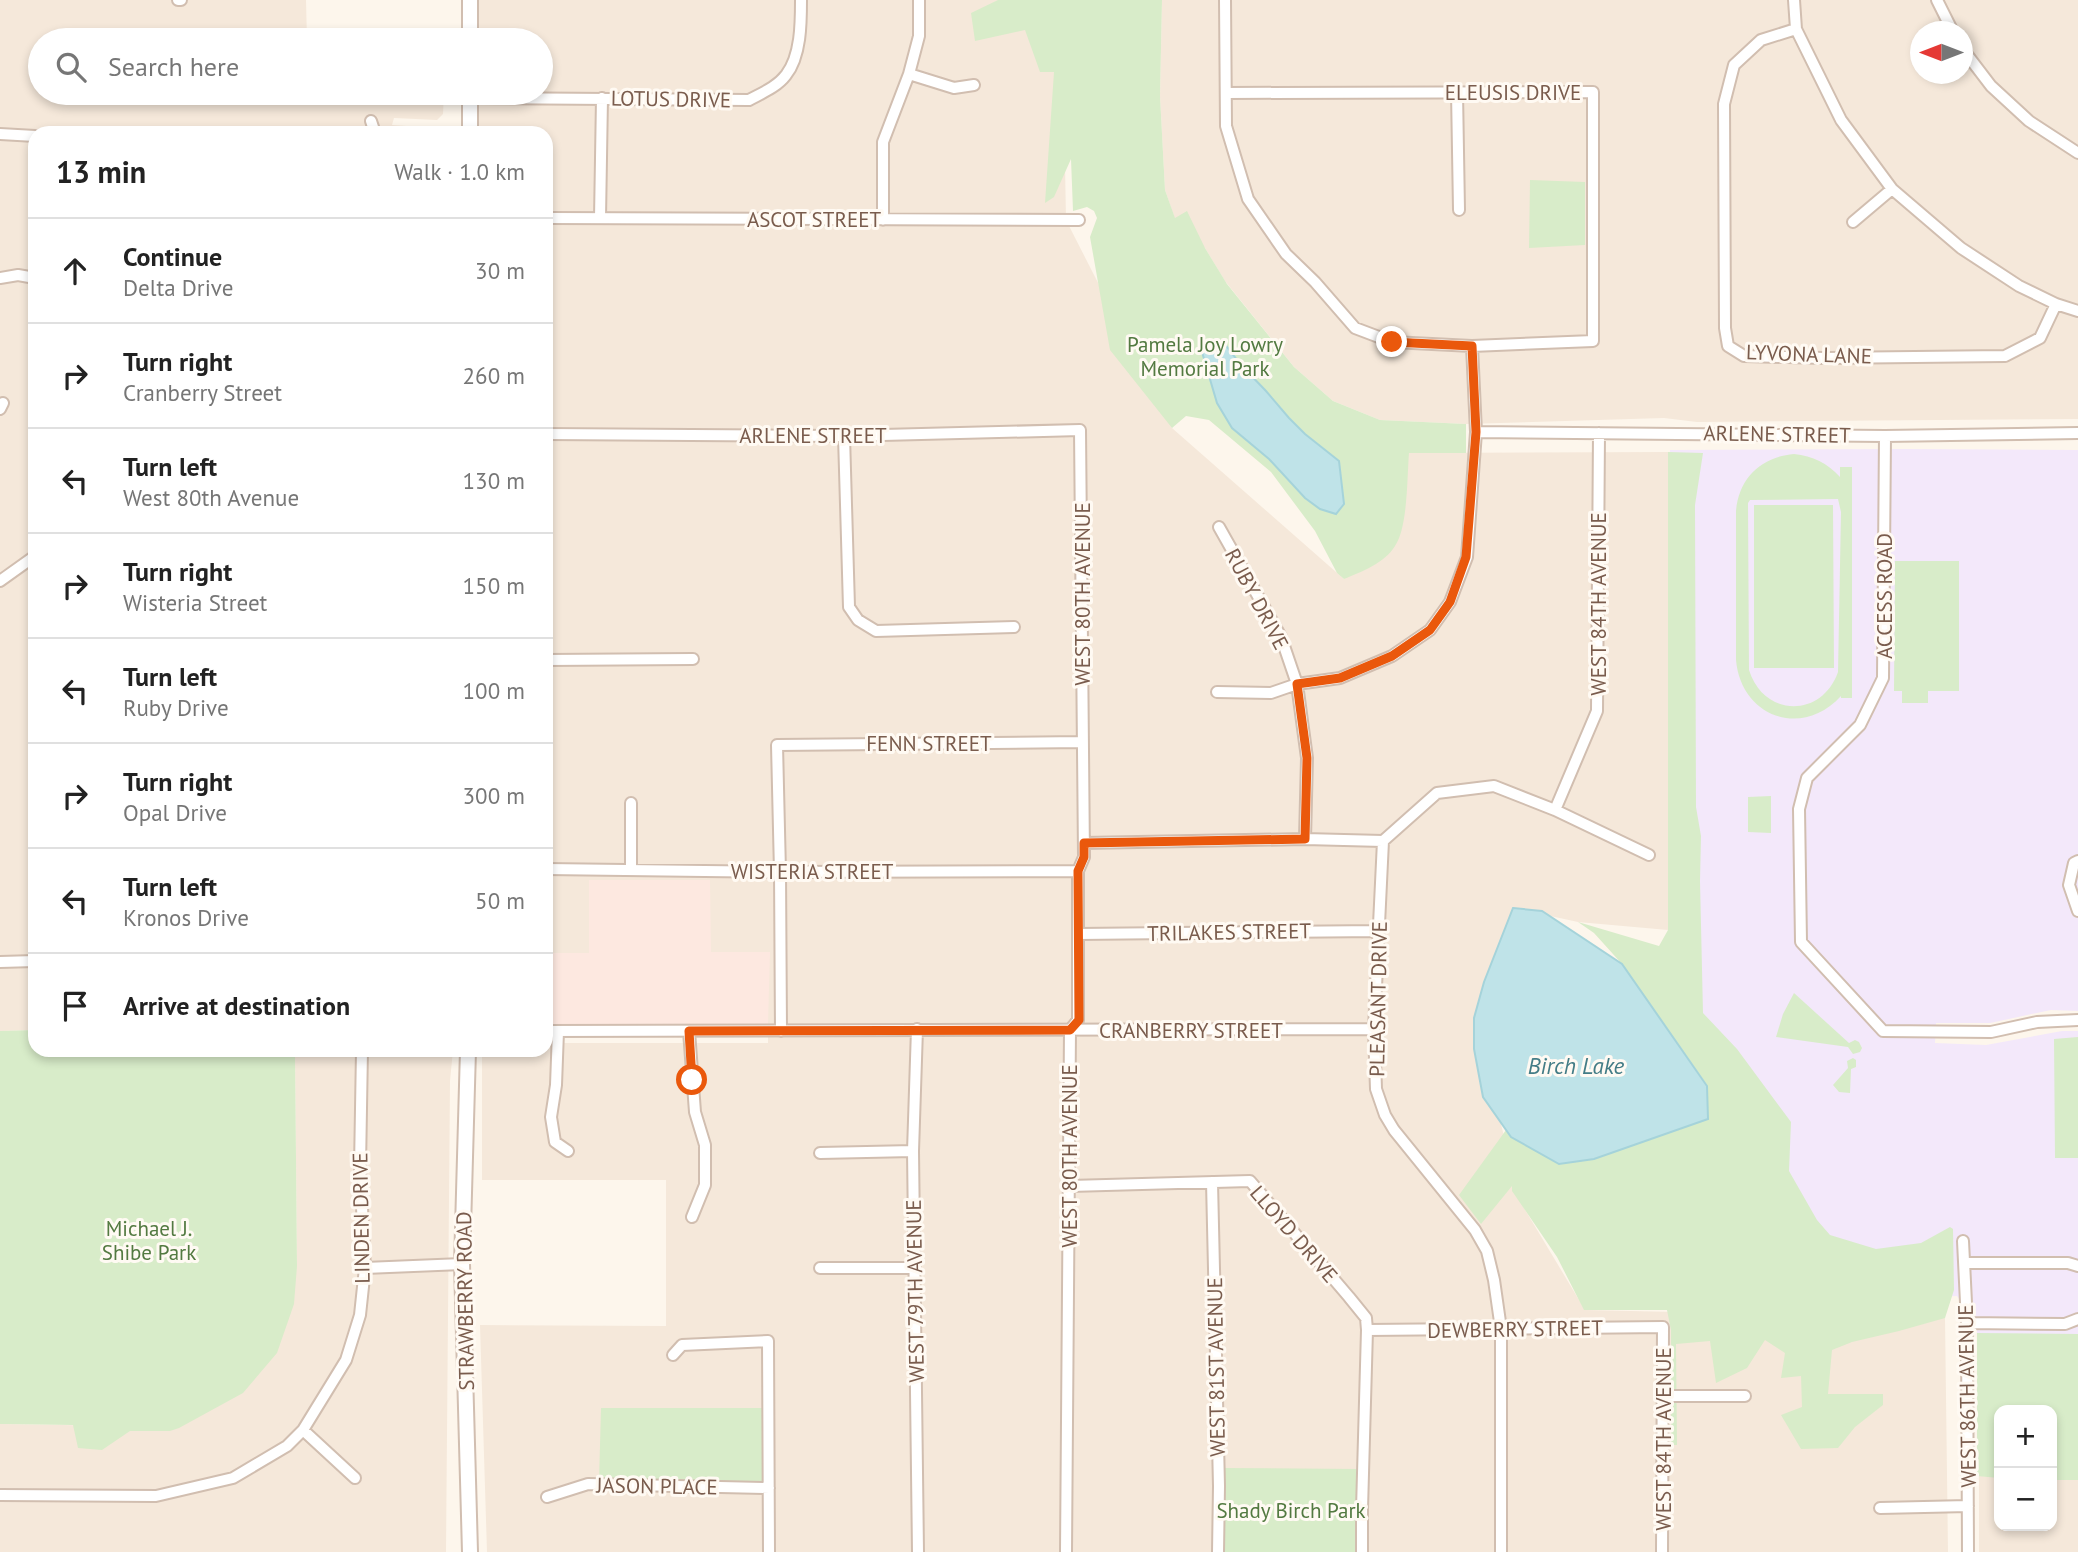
<!DOCTYPE html>
<html lang="en">
<head>
<meta charset="utf-8">
<style>
  body { margin:0; font-family:"PT Sans",sans-serif; background:#f6f6f6; color:#222 }
  .controls { position:absolute; right:21px; bottom:21px; display:grid; overflow:hidden; border-radius:14px; box-shadow:0 4px 10px #0003 }
  .controls button { width:63px; height:63px; display:grid; place-items:center; padding:0; border:0; border-bottom:2px solid #e0e0e0; background:#fff; color:#222; font:35px sans-serif }
  .compass { position:absolute; left:1910px; top:21px; width:63px; height:63px; border-radius:50%; background:#fff; box-shadow:0 4px 10px #0003; rotate:270deg }
  .stop { position:absolute; width:21px; height:21px; margin:-16px; border:5px solid #ea580c; border-radius:50%; background:#fff }
  .stop.end { background:#ea580c; border-color:#fff; box-shadow:0 2px 7px #0008 }
  .list { margin:0; padding:0; list-style:none }
  h2 { display:flex; justify-content:space-between; align-items:center; height:91px; margin:0; padding:0 28px; font-size:30px }
  h2 small { font-size:23px; font-weight:400; color:#767676 }
  .list li { display:grid; grid-template-columns:46px 1fr auto; gap:21px; align-items:center; box-sizing:border-box; height:105px; padding:0 28px; border-top:2px solid #e0e0e0 }
  .list b { display:block; font-size:26px; white-space:nowrap }
  .list p { margin:0; font-size:23px; white-space:nowrap; color:#767676 }
  .list em { font-size:23px; font-style:normal; color:#767676 }
  .icon { flex:none; width:38px; height:38px; fill:none; stroke:currentColor; stroke-width:2; stroke-linecap:round; stroke-linejoin:round }
  .map { position:relative; flex:none; width:2078px; height:1552px; overflow:hidden }
  .search { position:absolute; background:#fff; box-shadow:0 4px 10px #0003; left:28px; top:28px; width:525px; height:77px; display:flex; align-items:center; gap:18px; box-sizing:border-box; padding:0 24px; border-radius:38px; color:#767676; font-size:26px }
  .panel { position:absolute; background:#fff; box-shadow:0 4px 10px #0003; left:28px; top:126px; width:525px; height:931px; border-radius:21px }
  .map>svg:first-child { display:block }
  .residential { fill:#f5e8da; fill-rule:evenodd }
  .commercial { fill:#fde8e0 }
  .education { fill:#f3e8fa }
  .green { fill:#d8ecc9; fill-rule:evenodd }
  .water { fill:#bfe3e8; stroke:#a5d3da; stroke-width:2 }
  .lines { fill:none; stroke-linecap:round; stroke-linejoin:round }
  .minor-casing { stroke:#d1beb0; stroke-width:14 }
  .tertiary-casing { stroke:#d1beb0; stroke-width:18 }
  .minor { stroke:#fff; stroke-width:10 }
  .tertiary { stroke:#fff; stroke-width:14 }
  .route { stroke:#ea580c; stroke-width:9 }
  .labels { text-anchor:middle; dominant-baseline:central; stroke-width:6; stroke-linejoin:round; paint-order:stroke }
  .street-label { font-size:21px; fill:#7a5c4d; stroke:#fffaf3 }
  .park-label { font-size:21px; fill:#537a41; stroke:#fffaf3 }
  .water-label { font-size:23px; font-style:italic; fill:#437c86; stroke:#fffaf3 }
</style>
</head>
<body>
<div class="map">
<svg width="2078" height="1552" viewBox="0 0 2078 1552">
  <rect width="100%" height="100%" fill="#fdf6ec"/>
  <path class="residential" d="M0 0H306L307 40H40V93H444L443 114 437 120 394 118 392 125 450 129V133H35V1030L0 1031Z
    M470 0H1062L1066 220 1172 428 1344 579 1409 453 1668 452V930L1578 922 1513 908 1474 1018 1521 1203 1585 1310 1945 1318 1948 1552H487L480 1325 666 1326V1180H482V1052L483 1050H546V1043H768V1025H546V133H472L471 93H541V40H470Z
    M1162 0H2078V419L1697 422 1664 418 1466 424 1380 420 1333 401 1294 367 1225 281 1205 248 1175 219 1165 190 1160 96ZM1920 32H1962V74H1920Z
    M295 1050H453L450 1081 446 1552H0V1424L123 1426 297 1266Z
    M1979 1476H1999V1526H2052V1476H2078V1552H1979Z"/>
  <path class="commercial" d="M589 880H710L711 952H770L768 1024 546 1025V953H589Z"/>
  <path class="education" d="M1905 449 2078 450V1011L2051 1010 1990 1023H1936L1935 1043 1986 1045 2062 1031H2078V1476L2052 1410H1999L1977 1476V1324L1967 1323 1965 1307 1957 1296 1682 1307 1708 1118 1707 1086 1673 1036 1670 450Z"/>
  <path class="green" d="M998 0H1162L1160 96 1165 190 1175 218 1187 211 1205 248 1227 284 1294 367 1333 401 1380 420 1466 424V453H1409C1407 477 1408 527 1395 546 1385 563 1361 572 1344 579L1337 573 1315 531 1271 472 1209 420 1186 416 1172 428 1110 350 1090 237 1097 218 1094 211 1087 207 1073 211 1071 159 1054 197 1045 203 1054 72H1040L1025 30 975 41 971 13Z
    M1530 180 1585 182V245L1529 248Z
    M1668 452 1703 453 1695 505 1696 807 1701 836 1700 881 1703 1013 1737 1049 1791 1122 1789 1171 1817 1220 1830 1235 1876 1249 1921 1243 1950 1227 1953 1229 1954 1290 1945 1318 1899 1331 1852 1342 1832 1350 1828 1394H1883V1405L1855 1427 1838 1448 1801 1449 1781 1415 1802 1407 1801 1376 1781 1378 1785 1353 1765 1340 1747 1368 1716 1383 1710 1341 1676 1344 1677 1445H1671V1330L1667 1310H1584L1557 1257 1512 1191V1186L1481 1224 1459 1195 1506 1130 1511 1137 1559 1164 1594 1159 1708 1118 1707 1085 1622 964 1594 933 1578 922 1659 946 1668 930Z
    M1794 454C1813 456 1827 463 1840 477V467H1852V698H1841V696C1802 739 1741 717 1736 660V511C1739 478 1761 457 1794 454ZM1838 499 1841 512 1838 672C1822 718 1764 718 1749 670L1748 503 1750 500Z
    M1754 505H1833L1834 668H1754Z
    M1895 561H1959V691H1928V703H1902V691H1894Z
    M1771 796V833L1748 832V797Z
    M1794 993 1849 1043 1855 1040 1859 1042 1862 1048 1860 1052 1853 1054 1848 1047 1776 1037 1783 1014Z
    M35 1030V1050H295L297 1266 294 1304 277 1353 243 1393 179 1428 170 1431H130L102 1450 78 1448 73 1425 0 1424V1031Z
    M2078 1037V1158H2055L2054 1039Z
    M1853 1058 1856 1060V1067L1851 1069 1850 1093 1839 1092 1833 1085 1848 1068 1847 1061Z
    M1977 1333 2078 1334V1480H2052V1410H1999V1478L1977 1476Z
    M601 1408H762V1484L599 1482Z
    M1224 1468 1359 1469 1358 1552H1222Z"/>
  <path class="water" d="M1211 341 1224 343 1241 365 1266 391 1289 418 1305 434 1339 461 1344 504 1336 514 1320 509 1305 498 1269 459 1232 428 1217 403 1202 352Z
    M1513 908 1542 911 1622 964 1707 1086 1708 1119 1594 1159 1559 1164 1511 1137 1483 1097 1474 1049V1018L1484 982Z"/>
  <g class="lines">
    <defs>
      <path id="minor" d="M178 0H181
        M1225 0 1226 126 1248 199 1286 254 1315 282 1355 328 1392 342 1472 346 1593 341V92L1226 93
        M1794 0 1796 29 1841 120 1892 189 1961 248 2019 286 2056 304 2078 311
        M1937 0 1953 32
        M1796 29 1761 40 1734 65 1724 104 1725 328 1728 346 1744 356 1824 358 2005 356 2040 338 2056 304
        M1962 48 1991 86 2029 121 2078 153
        M909 74 954 88 974 85
        M1457 92 1459 210
        M470 98 749 100C762 93 777 87 786 75 801 56 801 23 801 0
        M371 121 375 133
        M0 134 35 136
        M548 218 1079 220
        M600 218 602 98
        M883 220V142L909 74 919 36V0
        M1853 222 1892 189
        M0 278 18 275 35 278
        M0 409 3 403
        M1476 432 1885 436 2078 433
        M546 434 844 436 1080 430 1084 857 1078 871V1020L1070 1030 1066 1552
        M844 436 849 607 858 620 876 631 1014 627
        M1885 436 1883 678 1860 725 1807 778 1799 809 1801 942 1883 1031 1991 1032 2037 1022 2078 1020
        M1219 527 1281 637 1297 684 1307 758 1305 839
        M0 581 35 556
        M546 660 693 659
        M1217 692 1271 693 1297 684 1340 678 1392 656 1430 630 1450 602 1467 557 1476 432 1472 346
        M631 803V870
        M1555 810 1597 711 1599 433
        M1383 841 1374 1029 1376 1089 1385 1115 1394 1130 1475 1230 1487 1251 1494 1280 1501 1329V1552
        M1084 843 1305 839 1383 841 1437 793 1494 786 1555 810 1649 855
        M2078 861 2074 863 2069 885 2078 911
        M546 869 780 872 1078 871
        M1078 934 1379 931
        M0 962 35 961
        M917 1029 913 1151 918 1552
        M546 1031 1374 1029
        M558 1031 556 1085 551 1117 555 1142 568 1151
        M689 1031 695 1112 705 1145V1185L692 1217
        M781 1031 780 872 777 745 1082 742
        M820 1153 913 1151
        M1212 1182 1219 1486 1218 1552
        M1070 1186 1250 1181 1349 1297 1366 1318 1367 1330 1362 1509V1552
        M1963 1241 1967 1323 1968 1552
        M1965 1263H2068L2078 1266
        M365 1268 462 1264
        M820 1268H914
        M1967 1323 2065 1324 2078 1319
        M1367 1330 1663 1327 1662 1552
        M673 1355 682 1345 768 1341 769 1552
        M1663 1396H1745
        M303 1430 355 1478
        M0 1495 156 1496 233 1478 287 1446 303 1430 346 1360 360 1315 365 1268 360 1167 362 1050
        M547 1497 588 1484 769 1488
        M1880 1508 1968 1506"/>
      <path id="tertiary" d="M470 0V40
        M470 133V93
        M468 1050 462 1264 470 1552"/>
    </defs>
    <use href="#minor" class="minor-casing"/>
    <use href="#tertiary" class="tertiary-casing"/>
    <use href="#minor" class="minor"/>
    <use href="#tertiary" class="tertiary"/>
  </g>
  <g class="lines">
    <path class="route" d="M692 1080 689 1031 1070 1030 1079 1020 1078 871 1084 857V843L1305 839 1307 758 1297 684 1340 678 1392 656 1430 630 1450 602 1466 557 1476 432 1472 346 1392 342"/>
  </g>
  <g class="labels">
    <g class="street-label">
      <text x="1513" y="92">ELEUSIS DRIVE</text>
      <text transform="translate(671 99) rotate(1)">LOTUS DRIVE</text>
      <text x="814" y="219">ASCOT STREET</text>
      <text transform="translate(1809 354) rotate(2)">LYVONA LANE</text>
      <text transform="translate(1777 434) rotate(1)">ARLENE STREET</text>
      <text x="813" y="435">ARLENE STREET</text>
      <text transform="translate(1082 594) rotate(-90)">WEST 80TH AVENUE</text>
      <text transform="translate(1884 596) rotate(-90)">ACCESS ROAD</text>
      <text transform="translate(1257 599) rotate(62)">RUBY DRIVE</text>
      <text transform="translate(1598 604) rotate(-90)">WEST 84TH AVENUE</text>
      <text x="929" y="743">FENN STREET</text>
      <text x="812" y="871">WISTERIA STREET</text>
      <text transform="translate(1229 932) rotate(-1)">TRILAKES STREET</text>
      <text transform="translate(1378 999) rotate(-89)">PLEASANT DRIVE</text>
      <text x="1191" y="1030">CRANBERRY STREET</text>
      <text transform="translate(1069 1156) rotate(-90)">WEST 80TH AVENUE</text>
      <text transform="translate(361 1218) rotate(-91)">LINDEN DRIVE</text>
      <text transform="translate(1294 1234) rotate(49)">LLOYD DRIVE</text>
      <text transform="translate(915 1291) rotate(-91)">WEST 79TH AVENUE</text>
      <text transform="translate(465 1301) rotate(-91)">STRAWBERRY ROAD</text>
      <text transform="translate(1515 1329) rotate(-1)">DEWBERRY STREET</text>
      <text transform="translate(1216 1367) rotate(-91)">WEST 81ST AVENUE</text>
      <text transform="translate(1967 1396) rotate(-91)">WEST 86TH AVENUE</text>
      <text transform="translate(1663 1439) rotate(-90)">WEST 84TH AVENUE</text>
      <text transform="translate(657 1486) rotate(1)">JASON PLACE</text>
    </g>
    <g class="park-label">
      <text x="1205" y="344">Pamela Joy Lowry<tspan x="1205" dy="24">Memorial Park</tspan></text>
      <text x="149" y="1228">Michael J.<tspan x="149" dy="24">Shibe Park</tspan></text>
      <text x="1291" y="1510">Shady Birch Park</text>
    </g>
    <g class="water-label">
      <text x="1576" y="1065">Birch Lake</text>
    </g>
  </g>
</svg>
<div class="controls">
<button>+</button>
<button>−</button>
</div>
<svg class="compass" viewBox="-18 -18 36 36"><path d="M0-13l5 13h-10z" fill="#e53935"/><path d="M0 13l5-13h-10z" fill="#767676"/></svg>
<div class="stop" style="left:692px;top:1080px"></div>
<div class="stop end" style="left:1392px;top:342px"></div>
<div class="search"><svg class="icon" aria-label="search" viewBox="0 0 24 24"><circle cx="10" cy="10" r="6"/><path d="M15 15l6 6"/></svg>Search here</div>
<section class="panel">
<h2>13 min<small>Walk · 1.0 km</small></h2>
<ul class="list">
<li><svg class="icon" aria-label="ahead" viewBox="0 0 24 24"><path d="M12 20V5M6 11l6-6 6 6"/></svg><div><b>Continue</b><p>Delta Drive</p></div><em>30 m</em></li>
<li><svg class="icon" aria-label="right" viewBox="0 0 24 24"><path d="M7 20v-9h11M14 6l5 5-5 5"/></svg><div><b>Turn right</b><p>Cranberry Street</p></div><em>260 m</em></li>
<li><svg class="icon" aria-label="left" viewBox="0 0 24 24"><path d="M17 20v-9H6M10 6l-5 5 5 5"/></svg><div><b>Turn left</b><p>West 80th Avenue</p></div><em>130 m</em></li>
<li><svg class="icon" aria-label="right" viewBox="0 0 24 24"><path d="M7 20v-9h11M14 6l5 5-5 5"/></svg><div><b>Turn right</b><p>Wisteria Street</p></div><em>150 m</em></li>
<li><svg class="icon" aria-label="left" viewBox="0 0 24 24"><path d="M17 20v-9H6M10 6l-5 5 5 5"/></svg><div><b>Turn left</b><p>Ruby Drive</p></div><em>100 m</em></li>
<li><svg class="icon" aria-label="right" viewBox="0 0 24 24"><path d="M7 20v-9h11M14 6l5 5-5 5"/></svg><div><b>Turn right</b><p>Opal Drive</p></div><em>300 m</em></li>
<li><svg class="icon" aria-label="left" viewBox="0 0 24 24"><path d="M17 20v-9H6M10 6l-5 5 5 5"/></svg><div><b>Turn left</b><p>Kronos Drive</p></div><em>50 m</em></li>
<li><svg class="icon" aria-label="arrive" viewBox="0 0 24 24"><path d="M6 21V4h12l-3 4 3 4H6"/></svg><div><b>Arrive at destination</b></div></li>
</ul>
</section>
</div>
</body>
</html>
